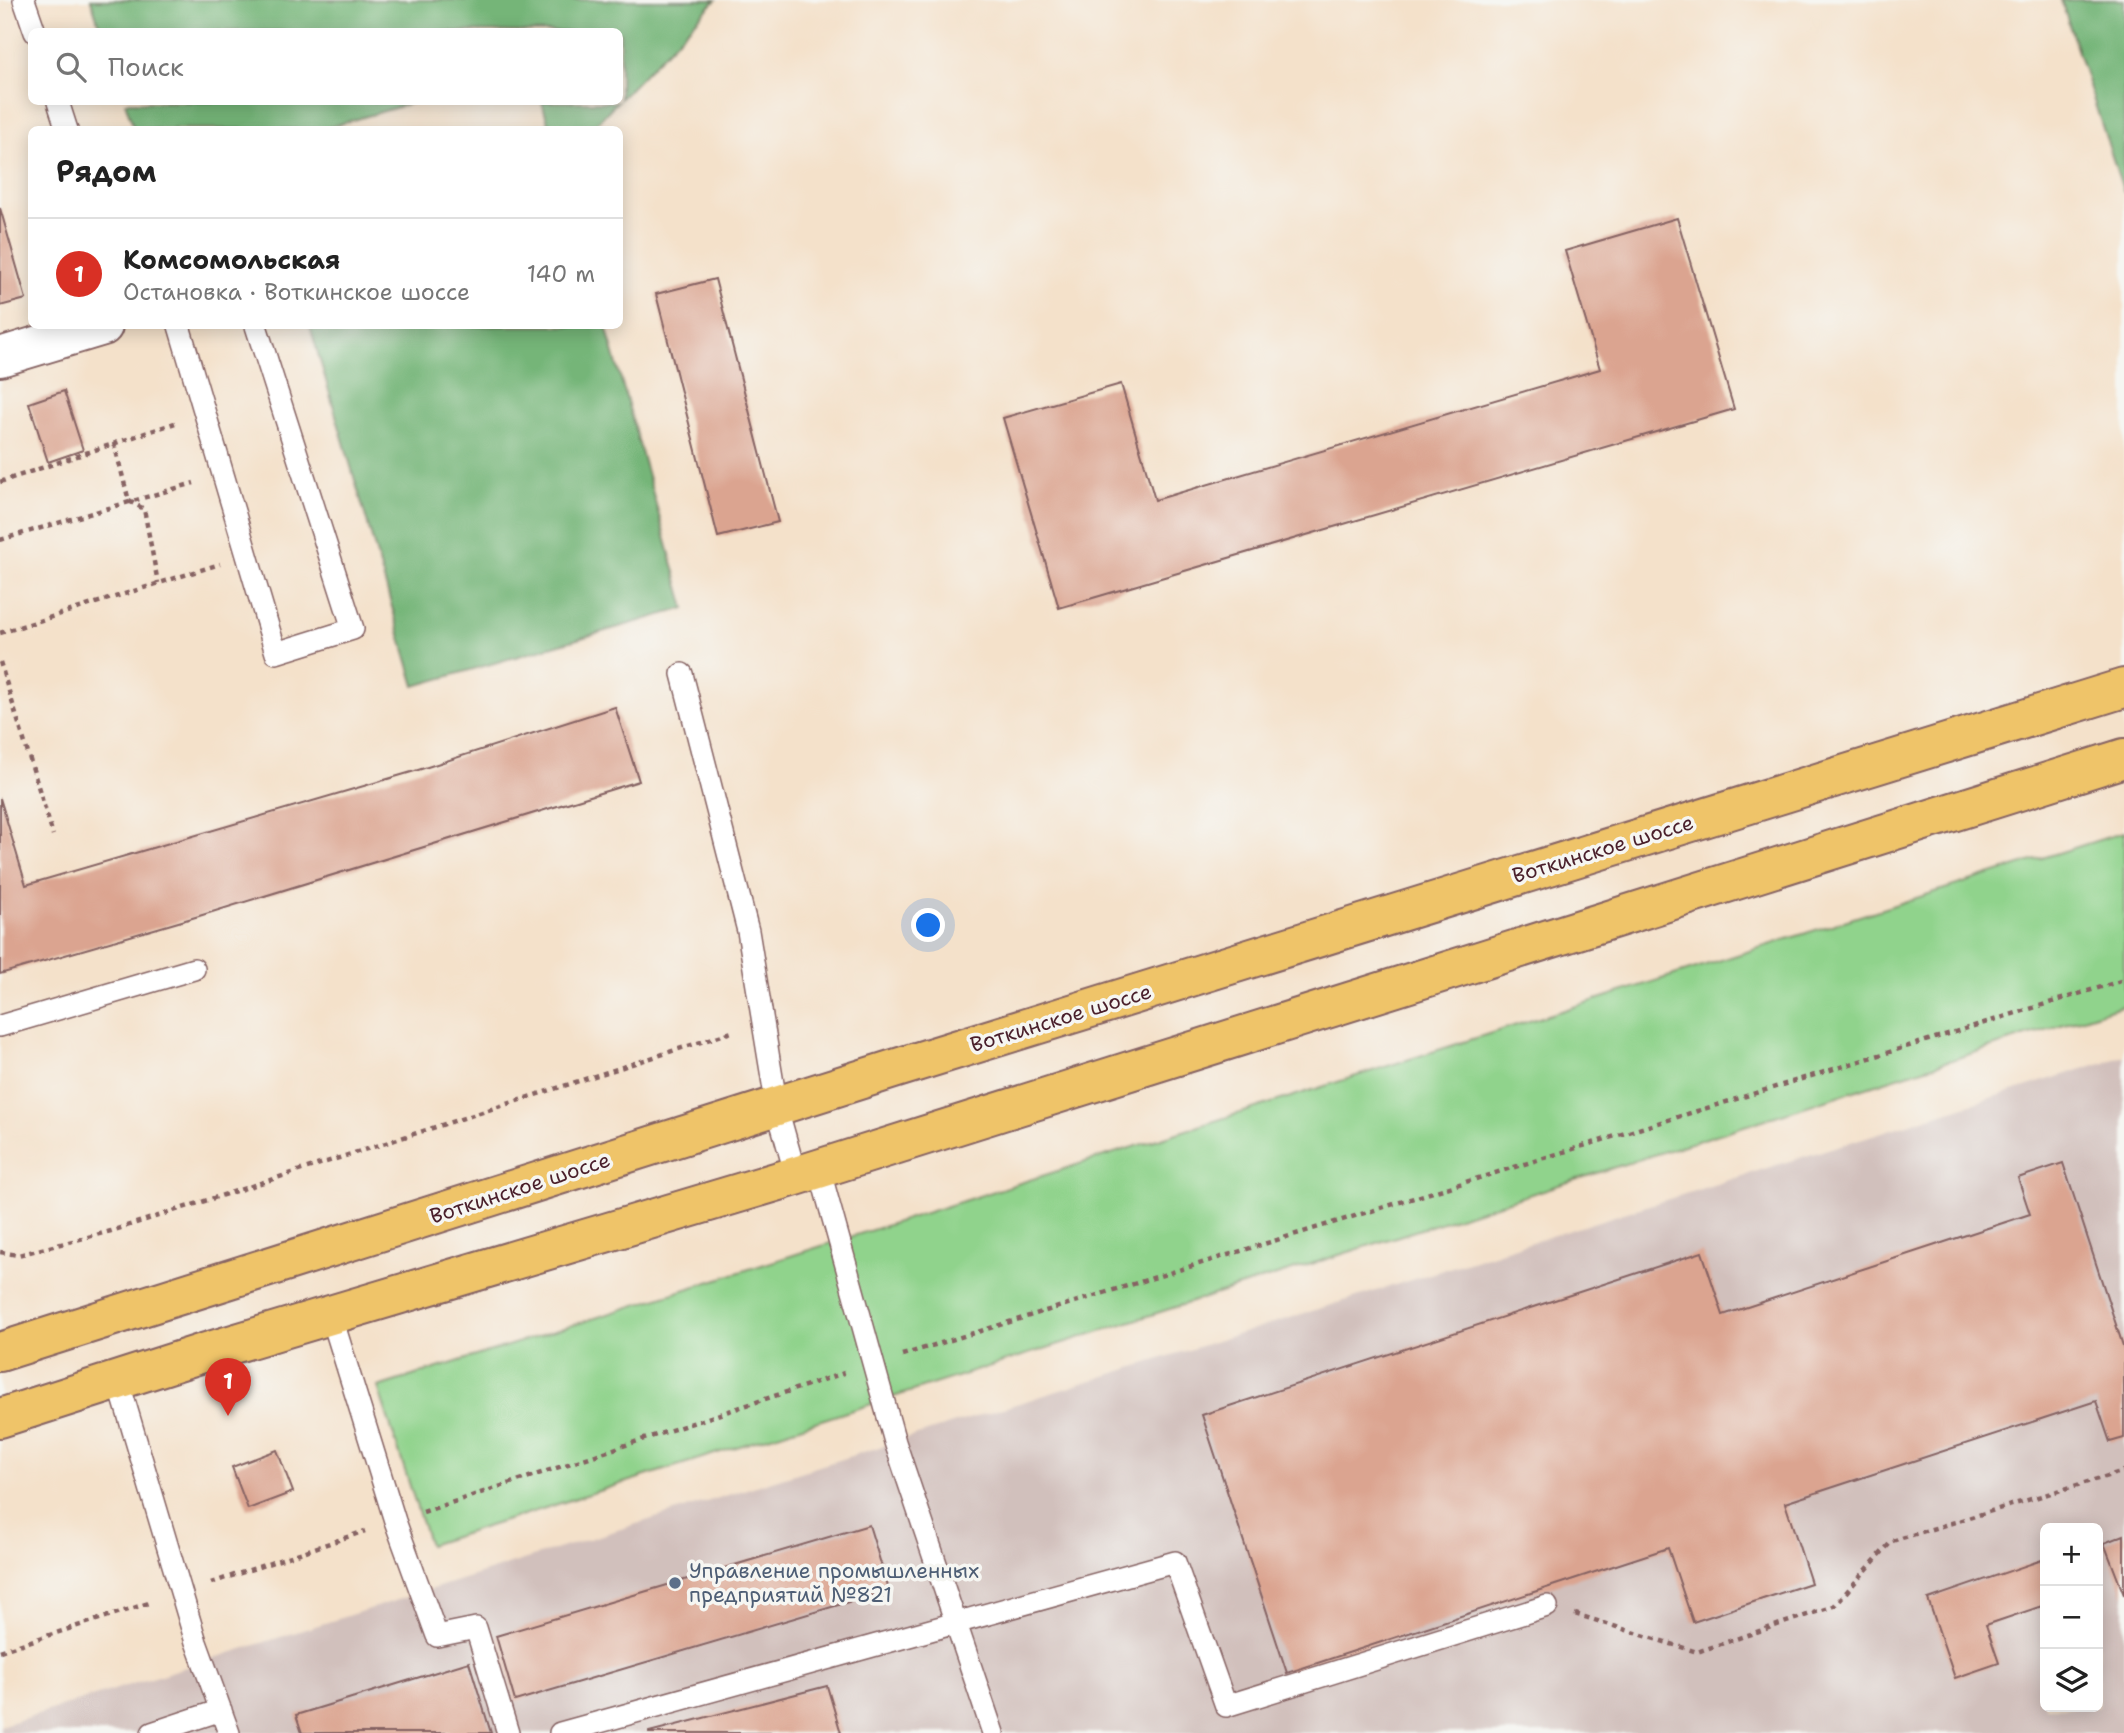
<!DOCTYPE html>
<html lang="ru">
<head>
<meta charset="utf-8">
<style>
  body { margin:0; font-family:"Shantell Sans",sans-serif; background:#f2f2f2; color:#222 }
  .controls { position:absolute; right:21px; bottom:21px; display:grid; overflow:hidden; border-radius:10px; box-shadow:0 4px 18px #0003 }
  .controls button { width:63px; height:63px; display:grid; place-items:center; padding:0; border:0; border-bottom:2px solid #e0e0e0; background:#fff; color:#222; font:35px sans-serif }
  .you { position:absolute; left:929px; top:926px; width:24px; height:24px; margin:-18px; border:5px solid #fff; border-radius:50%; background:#1a73e8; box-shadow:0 0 0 10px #1a73e833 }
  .badge { display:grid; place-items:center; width:46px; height:46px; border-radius:50%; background:#d93025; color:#fff; font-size:23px; font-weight:700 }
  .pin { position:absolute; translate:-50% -58px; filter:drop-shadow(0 2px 4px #0008) }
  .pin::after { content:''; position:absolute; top:37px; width:24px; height:21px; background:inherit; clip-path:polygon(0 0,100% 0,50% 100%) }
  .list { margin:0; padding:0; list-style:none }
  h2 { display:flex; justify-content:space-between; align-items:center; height:91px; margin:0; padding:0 28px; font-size:30px }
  h2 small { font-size:23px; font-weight:400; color:#767676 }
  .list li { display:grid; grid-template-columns:46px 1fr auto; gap:21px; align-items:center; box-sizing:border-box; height:112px; padding:0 28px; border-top:2px solid #e0e0e0 }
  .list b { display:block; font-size:26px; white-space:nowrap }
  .list p { margin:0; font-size:23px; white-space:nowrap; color:#767676 }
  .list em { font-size:23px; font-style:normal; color:#767676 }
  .icon { flex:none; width:38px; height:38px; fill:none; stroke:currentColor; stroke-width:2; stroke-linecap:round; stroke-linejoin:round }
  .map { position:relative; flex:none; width:2124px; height:1733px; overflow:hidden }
  .search { position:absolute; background:#fff; box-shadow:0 4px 18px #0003; left:28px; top:28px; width:595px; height:77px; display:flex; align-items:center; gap:18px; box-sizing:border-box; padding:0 24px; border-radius:10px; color:#767676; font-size:26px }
  .panel { position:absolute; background:#fff; box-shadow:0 4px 18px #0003; left:28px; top:126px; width:595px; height:203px; border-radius:10px }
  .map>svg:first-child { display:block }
  .industrial { fill:#d1c0bc; fill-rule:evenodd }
  .green { fill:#90d38c; stroke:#6d795c; stroke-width:2 }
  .forest { fill:#74b578; stroke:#5f6a52; stroke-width:2 }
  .building { fill:#dba490 }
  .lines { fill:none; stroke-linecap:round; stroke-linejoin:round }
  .lane-casing { stroke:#866363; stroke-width:24 }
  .street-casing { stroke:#866363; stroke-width:42 }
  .primary-casing { stroke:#866363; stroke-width:42 }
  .path { stroke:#866363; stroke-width:4.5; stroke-dasharray:5 5; stroke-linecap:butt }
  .lane { stroke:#fff; stroke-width:21 }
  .street { stroke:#fff; stroke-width:38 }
  .primary { stroke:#efc469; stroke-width:38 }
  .service-dot { fill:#5c6f8a; stroke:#f6f6f2; stroke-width:2.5 }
  .labels { text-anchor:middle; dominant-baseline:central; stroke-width:7; stroke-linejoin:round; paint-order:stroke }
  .street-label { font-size:21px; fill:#4a1f2b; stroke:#f6f6f2 }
  .service-label { font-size:21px; fill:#4e5e75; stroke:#f6f6f2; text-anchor:start }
</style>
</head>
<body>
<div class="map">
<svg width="2124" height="1733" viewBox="0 0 2124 1733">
  <rect width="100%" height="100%" fill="#f6f6f2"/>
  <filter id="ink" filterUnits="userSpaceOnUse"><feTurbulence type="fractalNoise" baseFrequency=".0143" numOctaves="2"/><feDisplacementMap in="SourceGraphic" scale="14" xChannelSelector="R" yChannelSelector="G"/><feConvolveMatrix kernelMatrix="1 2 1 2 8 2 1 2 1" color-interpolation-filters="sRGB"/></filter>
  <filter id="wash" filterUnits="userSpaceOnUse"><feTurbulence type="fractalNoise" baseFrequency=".00686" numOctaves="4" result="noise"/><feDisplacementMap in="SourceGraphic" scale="28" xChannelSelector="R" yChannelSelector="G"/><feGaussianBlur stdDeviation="1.57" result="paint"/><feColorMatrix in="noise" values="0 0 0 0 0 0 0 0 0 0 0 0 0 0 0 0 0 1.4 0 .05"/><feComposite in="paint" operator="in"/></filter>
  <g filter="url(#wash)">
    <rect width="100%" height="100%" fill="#f4e1ca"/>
    <path class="industrial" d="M2124 1056V1733H0V1726L895 1442ZM2045 1528H2098V1707H2045Z"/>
    <path class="green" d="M2124 832V1005L429 1545 378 1387Z"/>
    <path class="forest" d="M91 0H716L620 99V32L101 31Z
      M2061 0H2124V193Z
      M125 102H415L323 129H134Z
      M542 102H617L590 130 550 129Z
      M310 326H606L685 608 415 686Z"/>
    <g id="blocks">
      <path class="building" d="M0 208 26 299 0 306Z
        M1677 218 1734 409 1059 608 1003 418 1121 384 1155 500 1600 369 1565 251Z
        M715 279 778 522 718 537 656 294Z
        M64 391 83 450 48 462 29 403Z
        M615 707 639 781 199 916 0 974V798L26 885 415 771Z
        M2063 1163 2124 1349V1438L2110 1442 2096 1401 1785 1503 1811 1583 1693 1622 1668 1548 1287 1673 1202 1415 1702 1252 1723 1315 2030 1214 2018 1178Z
        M277 1450 293 1492 248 1509 232 1467Z
        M869 1525 889 1590 515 1701 496 1636Z
        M2124 1535V1595L2104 1543Z
        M2045 1559V1605L1986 1625 1999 1663 1955 1678 1928 1599Z
        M469 1662 491 1733H302L296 1715Z
        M827 1686 841 1733H649V1732Z"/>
    </g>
  </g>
  <g filter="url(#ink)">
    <use href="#blocks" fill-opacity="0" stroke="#866363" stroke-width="2"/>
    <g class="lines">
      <defs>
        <path id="lane" d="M24 0 35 32
          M58 102 67 130
          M179 326 276 653 353 629 256 326
          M682 674 748 931 777 1108 796 1176
          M0 1026 194 969
          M819 1168 895 1442 993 1733
          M331 1315 395 1521 437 1636 476 1628 508 1733
          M118 1380 196 1642 229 1733
          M152 1733 221 1710
          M560 1733 1175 1562 1226 1706 1547 1606"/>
        <path id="street" d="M0 357 103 326"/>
        <path id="primary" d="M0 1352 897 1068 2124 688
          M0 1418 203 1353 796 1176 2124 758"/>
      </defs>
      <use href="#lane" class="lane-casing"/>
      <use href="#street" class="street-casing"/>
      <use href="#primary" class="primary-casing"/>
      <path class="path" d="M114 443 129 501 144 509 158 583
        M0 482 175 423
        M0 540 194 483
        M0 633 220 564
        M0 662 53 835
        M0 1252 18 1255 111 1231 735 1031
        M902 1355 2124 980
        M423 1512 844 1373
        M211 1583 365 1531
        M1575 1614 1697 1652 1834 1606 1892 1541 2124 1471
        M0 1651 152 1602"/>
      <use href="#lane" class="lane"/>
      <use href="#street" class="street"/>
      <use href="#primary" class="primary"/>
    </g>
  </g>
  <circle class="service-dot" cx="675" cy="1583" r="7"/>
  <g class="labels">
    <g class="street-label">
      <text transform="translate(1603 849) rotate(-17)">Воткинское шоссе</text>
      <text transform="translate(1061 1018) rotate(-17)">Воткинское шоссе</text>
      <text transform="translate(520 1188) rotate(-18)">Воткинское шоссе</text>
    </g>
    <g class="service-label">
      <text x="689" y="1571">Управление промышленных<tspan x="689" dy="24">предприятий №821</tspan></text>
    </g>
  </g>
</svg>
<div class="controls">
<button>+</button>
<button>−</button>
<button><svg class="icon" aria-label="layers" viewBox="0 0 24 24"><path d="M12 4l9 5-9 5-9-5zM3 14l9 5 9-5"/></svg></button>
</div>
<div class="you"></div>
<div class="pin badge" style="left:228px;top:1416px">1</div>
<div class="search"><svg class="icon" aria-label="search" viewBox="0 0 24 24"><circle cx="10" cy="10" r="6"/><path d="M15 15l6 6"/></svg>Поиск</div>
<section class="panel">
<h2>Рядом<small></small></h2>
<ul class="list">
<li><span class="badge">1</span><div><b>Комсомольская</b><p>Остановка · Воткинское шоссе</p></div><em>140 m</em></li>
</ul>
</section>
</div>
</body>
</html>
